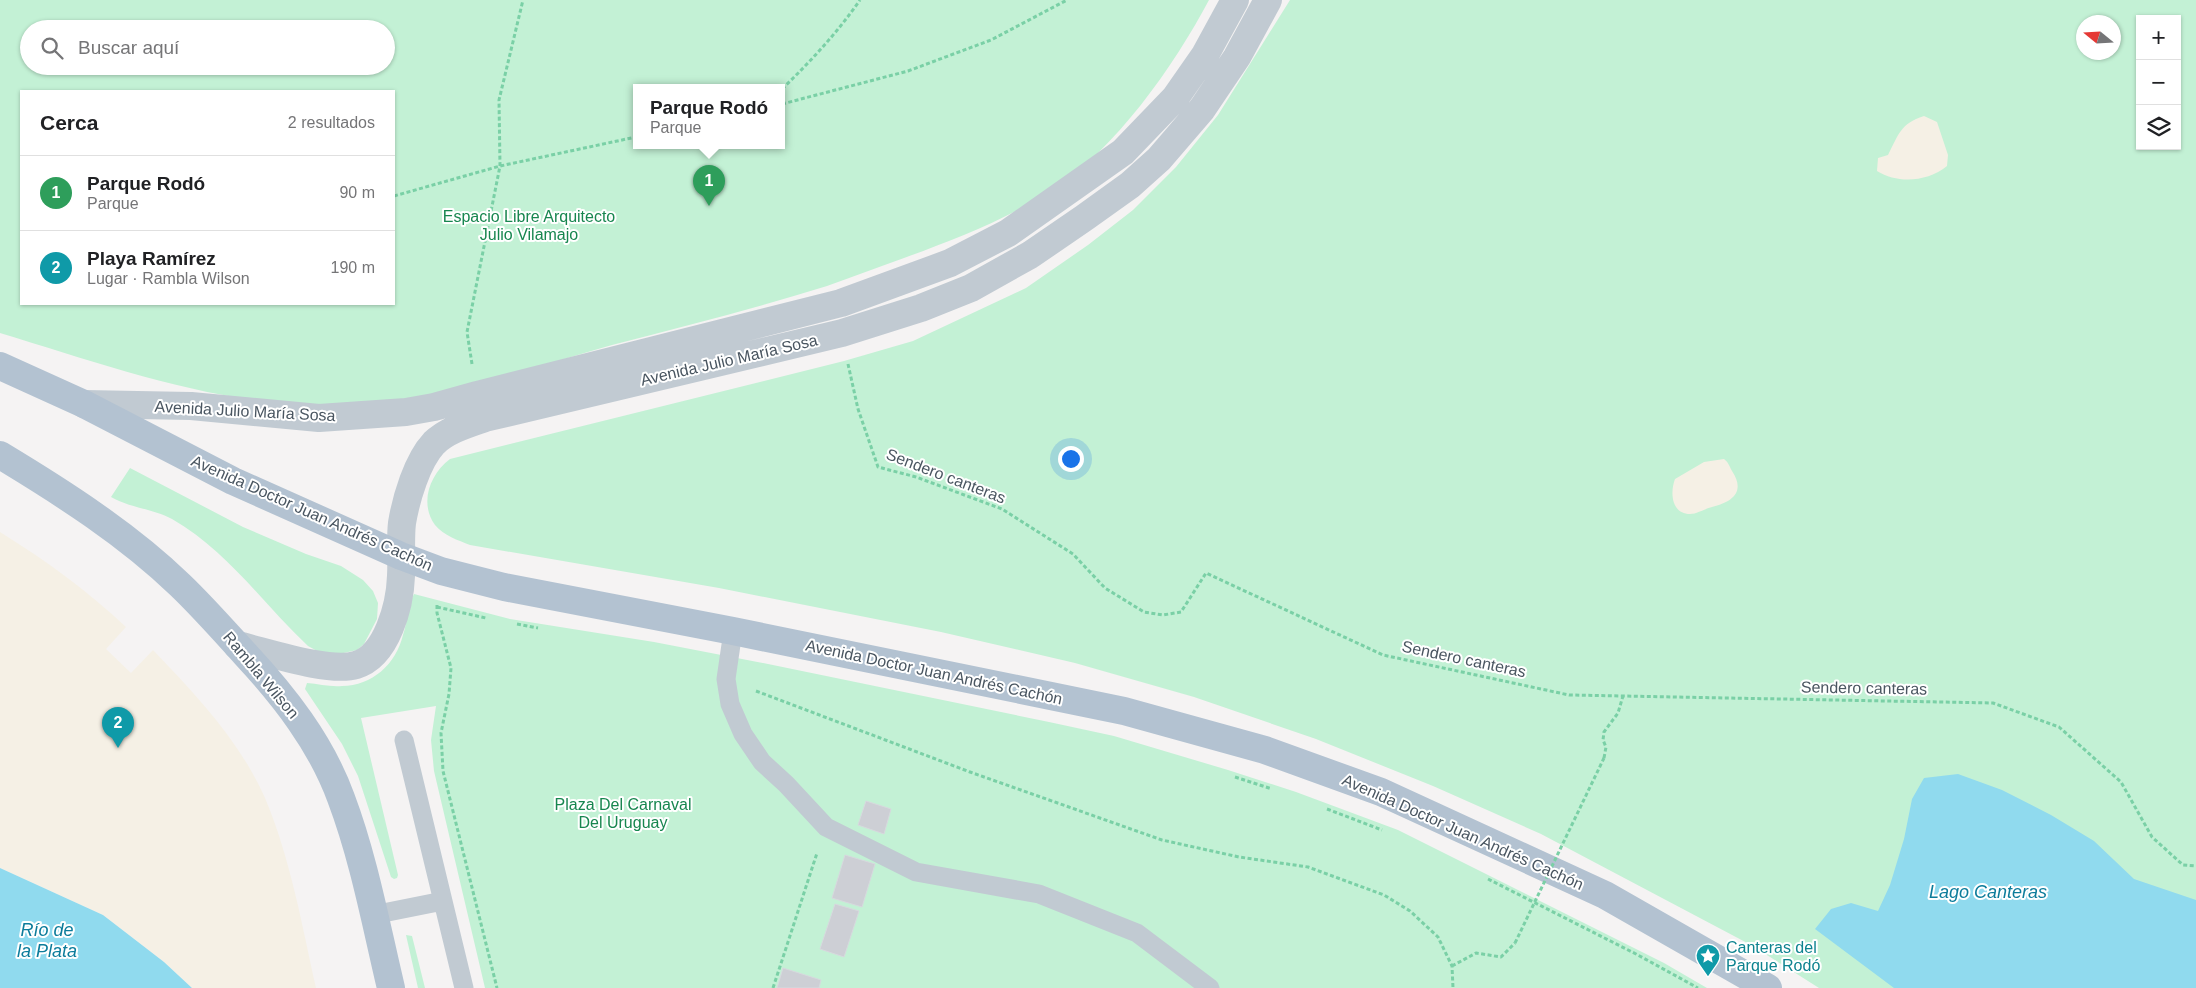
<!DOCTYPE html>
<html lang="es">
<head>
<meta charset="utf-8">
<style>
  body { margin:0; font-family:Arial,sans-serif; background:#f6f6f6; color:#202124 }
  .controls { position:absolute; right:15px; top:15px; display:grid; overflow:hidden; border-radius:0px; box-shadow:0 1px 4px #0004 }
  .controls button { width:45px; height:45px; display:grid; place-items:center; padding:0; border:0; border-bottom:1px solid #e0e0e0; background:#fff; color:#202124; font:25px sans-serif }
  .compass { position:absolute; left:2076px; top:15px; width:45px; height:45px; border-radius:50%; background:#fff; box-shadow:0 1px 4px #0004; rotate:288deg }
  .you { position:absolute; left:1070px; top:458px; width:18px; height:18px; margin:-12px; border:4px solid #fff; border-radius:50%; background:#1a73e8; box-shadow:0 0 0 8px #1a73e833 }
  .badge { display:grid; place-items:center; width:32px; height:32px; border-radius:50%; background:#1a73e8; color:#fff; font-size:16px; font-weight:700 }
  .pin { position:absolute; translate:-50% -41px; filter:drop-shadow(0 1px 2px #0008) }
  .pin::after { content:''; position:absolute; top:26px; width:18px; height:15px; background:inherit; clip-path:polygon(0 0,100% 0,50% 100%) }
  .popup { position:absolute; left:633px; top:84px; width:152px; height:65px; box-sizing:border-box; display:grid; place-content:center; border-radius:0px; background:#fff; filter:drop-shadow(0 1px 4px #0005); font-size:16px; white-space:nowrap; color:#757577 }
  .popup b { font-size:19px; color:#202124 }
  .popup::after { content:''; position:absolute; left:50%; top:100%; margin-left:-10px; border:10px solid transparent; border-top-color:#fff }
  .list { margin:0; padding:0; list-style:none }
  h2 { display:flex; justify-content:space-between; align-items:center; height:65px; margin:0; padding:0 20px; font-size:21px }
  h2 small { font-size:16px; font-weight:400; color:#757577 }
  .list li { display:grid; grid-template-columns:32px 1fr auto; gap:15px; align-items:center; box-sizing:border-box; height:75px; padding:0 20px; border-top:1px solid #e0e0e0 }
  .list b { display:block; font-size:19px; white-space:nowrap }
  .list p { margin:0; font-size:16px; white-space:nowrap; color:#757577 }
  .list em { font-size:16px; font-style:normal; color:#757577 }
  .icon { flex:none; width:28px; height:28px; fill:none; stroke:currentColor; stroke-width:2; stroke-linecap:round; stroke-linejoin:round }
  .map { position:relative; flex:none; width:2196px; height:988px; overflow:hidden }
  .search { position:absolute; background:#fff; box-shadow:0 1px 4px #0004; left:20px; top:20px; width:375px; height:55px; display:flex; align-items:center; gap:12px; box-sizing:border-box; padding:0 18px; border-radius:28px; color:#757577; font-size:19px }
  .panel { position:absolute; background:#fff; box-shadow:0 1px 4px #0004; left:20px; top:90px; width:375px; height:215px; border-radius:0px }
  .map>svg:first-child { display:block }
  .green { fill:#c3f1d5; fill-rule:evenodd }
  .sand { fill:#f5f0e5 }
  .water { fill:#90daee }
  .building { fill:#cdcfd5; stroke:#d7d9de }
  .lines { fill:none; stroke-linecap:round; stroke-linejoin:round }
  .path { stroke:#7ad0a6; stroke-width:3; stroke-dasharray:4 2.5; stroke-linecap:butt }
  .service { stroke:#c1cad2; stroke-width:19 }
  .minor { stroke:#c1cad2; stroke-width:28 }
  .primary { stroke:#b3c2d1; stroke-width:28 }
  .path-bridge { stroke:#7ad0a6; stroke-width:3; stroke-dasharray:4 2.5; stroke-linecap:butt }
  .labels { text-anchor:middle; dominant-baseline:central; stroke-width:4; stroke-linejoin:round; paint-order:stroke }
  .park-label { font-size:16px; fill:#17864f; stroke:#fff }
  .street-label { font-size:16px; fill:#4a5661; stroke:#fff }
  .culture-label { font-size:16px; fill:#0d838f; stroke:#fff; text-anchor:start }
  .water-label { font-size:18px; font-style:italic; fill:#0c7c9b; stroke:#fff }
</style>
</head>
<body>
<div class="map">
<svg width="2196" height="988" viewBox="0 0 2196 988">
  <rect width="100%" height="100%" fill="#f5f3f3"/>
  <path class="green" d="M0 0H1209C1174 66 1115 150 1051 191 1005 220 955 239 904 258 878 267 853 277 827 286 757 308 684 326 612 345 522 370 431 405 336 406 221 407 109 366 0 333ZM29 29H386V66H29ZM636 87H782V145H636ZM21 91H394V304H21Z
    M1290 0H2196V988H1819L1751 945 1541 834 1433 786 1316 739 1194 697 1075 663 941 632 719 588 470 545C458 540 444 536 435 525 419 503 430 474 450 459L844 361 913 341 1026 288 1088 245 1133 210 1176 167 1218 115ZM2140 19H2177V146H2140ZM2084 22H2114V52H2084Z
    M130 468 243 527 306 554 341 566 363 580 373 591 378 603 377 619 364 644 357 650 339 654 319 652 308 646C263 604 228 551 172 519 154 509 130 508 111 497Z
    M414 594 510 619 654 642 768 664 1049 722 1114 736 1228 770 1296 792 1398 830 1664 963 1707 988H485L434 771 431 740 436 706 361 718 398 875 397 878 394 879 391 877 358 776 342 744 305 689 307 683C319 684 330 687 342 686 372 686 396 664 403 635 407 623 408 604 414 594Z
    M406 935 412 936 425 988H418Z"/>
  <path class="sand" d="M1924 116 1937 122 1948 155 1947 166C1927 182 1898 184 1877 171L1878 158 1888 155C1899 134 1900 124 1924 116Z
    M1724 459C1729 463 1729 466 1732 471 1746 492 1732 502 1712 507 1704 509 1697 514 1690 514 1671 514 1670 492 1675 479L1704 462Z
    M0 532C45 560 88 591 126 627L106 649 131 673 153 650C195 694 240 741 265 798 290 857 302 925 316 988H192L164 962 103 915 0 868Z"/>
  <path class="water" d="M1958 774 2002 790 2051 815 2094 841 2134 879 2196 900V988H1894L1815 929 1831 909 1851 903 1878 911 1890 885 1904 839 1912 799 1924 778Z
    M0 868 103 915 164 962 192 988H0Z"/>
  <path class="building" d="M866 801 891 809 884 834 858 825Z
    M845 855 875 864 862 907 832 898Z
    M835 904 859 911 844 957 820 949Z
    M783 968 821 980 819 988H777Z"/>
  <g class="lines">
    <path class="path" d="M782 89C811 61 837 33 860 0
      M782 104 908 71 991 40 1067 0
      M394 196 500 166 636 137
      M472 364 467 332 500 166 499 100 523 0
      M848 364 858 409 878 467 916 477 1002 509 1073 554 1105 588 1144 612 1163 615 1181 612 1206 573 1383 655 1569 695 1993 703 2059 727 2121 782 2152 837 2183 865 2196 866
      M437 605V613L451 668 449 694 441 733 443 771 497 988
      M437 607 486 618
      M517 624 538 628
      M756 691 970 772 1162 840 1239 857 1308 867 1384 895 1410 911 1438 937 1452 966 1453 988
      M1604 758 1606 747 1603 740 1604 732 1618 713 1623 696
      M1235 777 1272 789
      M1327 809 1382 830
      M1488 879 1636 954 1698 988
      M1452 966 1476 953 1501 957 1515 943
      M773 988 817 853"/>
    <path class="service" d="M733 631 726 679 730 704 743 734 762 762 786 784 826 827 916 872 1039 894 1137 933 1210 988
      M404 740 464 988
      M373 915 443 901"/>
    <path class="minor" d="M84 404 191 406 319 418 406 412 434 407 477 395 841 303 950 263 1008 233 1123 152 1175 98 1205 55 1235 0
      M237 645C267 652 329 673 356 665 387 656 400 605 401 576 402 559 400 540 402 523 406 499 417 461 434 443 447 430 468 424 485 418L842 333 921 308 971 288 1030 255 1084 218 1130 185 1159 159 1202 109 1237 57 1268 0"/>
    <path class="primary" d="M0 366 84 404 233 481 401 556 441 571 504 587 733 631 1124 711 1265 750 1381 792 1605 895 1768 988
      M0 455C63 493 127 534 180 585 203 607 224 631 245 654 284 696 321 743 341 798 364 859 376 925 391 988"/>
    <path class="path-bridge" d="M1515 943 1604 758"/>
  </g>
  <defs>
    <symbol id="sight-pin" viewBox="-11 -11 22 30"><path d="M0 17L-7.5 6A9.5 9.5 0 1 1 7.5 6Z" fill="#0f9aa8" stroke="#fff"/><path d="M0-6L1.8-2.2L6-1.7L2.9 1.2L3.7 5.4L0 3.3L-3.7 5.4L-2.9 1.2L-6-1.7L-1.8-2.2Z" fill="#fff"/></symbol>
  </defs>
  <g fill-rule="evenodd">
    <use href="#sight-pin" x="1694" y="942" width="28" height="38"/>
  </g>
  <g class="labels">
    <g class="park-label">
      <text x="529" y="216">Espacio Libre Arquitecto<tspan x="529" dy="18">Julio Vilamajo</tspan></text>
      <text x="623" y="804">Plaza Del Carnaval<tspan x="623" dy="18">Del Uruguay</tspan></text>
    </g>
    <g class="street-label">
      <text transform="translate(729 360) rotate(-13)">Avenida Julio María Sosa</text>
      <text transform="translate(245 411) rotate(3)">Avenida Julio María Sosa</text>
      <text transform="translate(946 476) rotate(21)">Sendero canteras</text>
      <text transform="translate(312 513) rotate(24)">Avenida Doctor Juan Andrés Cachón</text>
      <text transform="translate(1464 659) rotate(12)">Sendero canteras</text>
      <text transform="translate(934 672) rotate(12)">Avenida Doctor Juan Andrés Cachón</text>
      <text transform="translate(261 675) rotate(50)">Rambla Wilson</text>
      <text transform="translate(1864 688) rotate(1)">Sendero canteras</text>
      <text transform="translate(1463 832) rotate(24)">Avenida Doctor Juan Andrés Cachón</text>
    </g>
    <g class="culture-label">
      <text x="1726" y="947">Canteras del<tspan x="1726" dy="18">Parque Rodó</tspan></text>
    </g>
    <g class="water-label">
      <text x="1988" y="892">Lago Canteras</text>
      <text x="47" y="930">Río de<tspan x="47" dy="21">la Plata</tspan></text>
    </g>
  </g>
</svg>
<div class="controls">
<button>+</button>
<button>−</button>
<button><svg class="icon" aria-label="layers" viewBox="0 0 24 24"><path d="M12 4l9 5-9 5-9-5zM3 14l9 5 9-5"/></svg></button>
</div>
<svg class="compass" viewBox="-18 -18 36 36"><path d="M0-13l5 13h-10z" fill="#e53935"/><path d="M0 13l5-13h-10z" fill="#757577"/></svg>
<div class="you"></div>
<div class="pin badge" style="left:709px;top:206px;background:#2e9e5b">1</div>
<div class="popup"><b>Parque Rodó</b>Parque</div>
<div class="pin badge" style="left:118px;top:748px;background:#0f9aa8">2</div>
<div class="search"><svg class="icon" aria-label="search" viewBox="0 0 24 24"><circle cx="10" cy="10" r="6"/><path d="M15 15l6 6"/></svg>Buscar aquí</div>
<section class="panel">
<h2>Cerca<small>2 resultados</small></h2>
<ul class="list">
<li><span class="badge" style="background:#2e9e5b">1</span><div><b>Parque Rodó</b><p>Parque</p></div><em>90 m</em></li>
<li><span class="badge" style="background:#0f9aa8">2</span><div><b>Playa Ramírez</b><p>Lugar · Rambla Wilson</p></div><em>190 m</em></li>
</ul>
</section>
</div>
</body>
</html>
